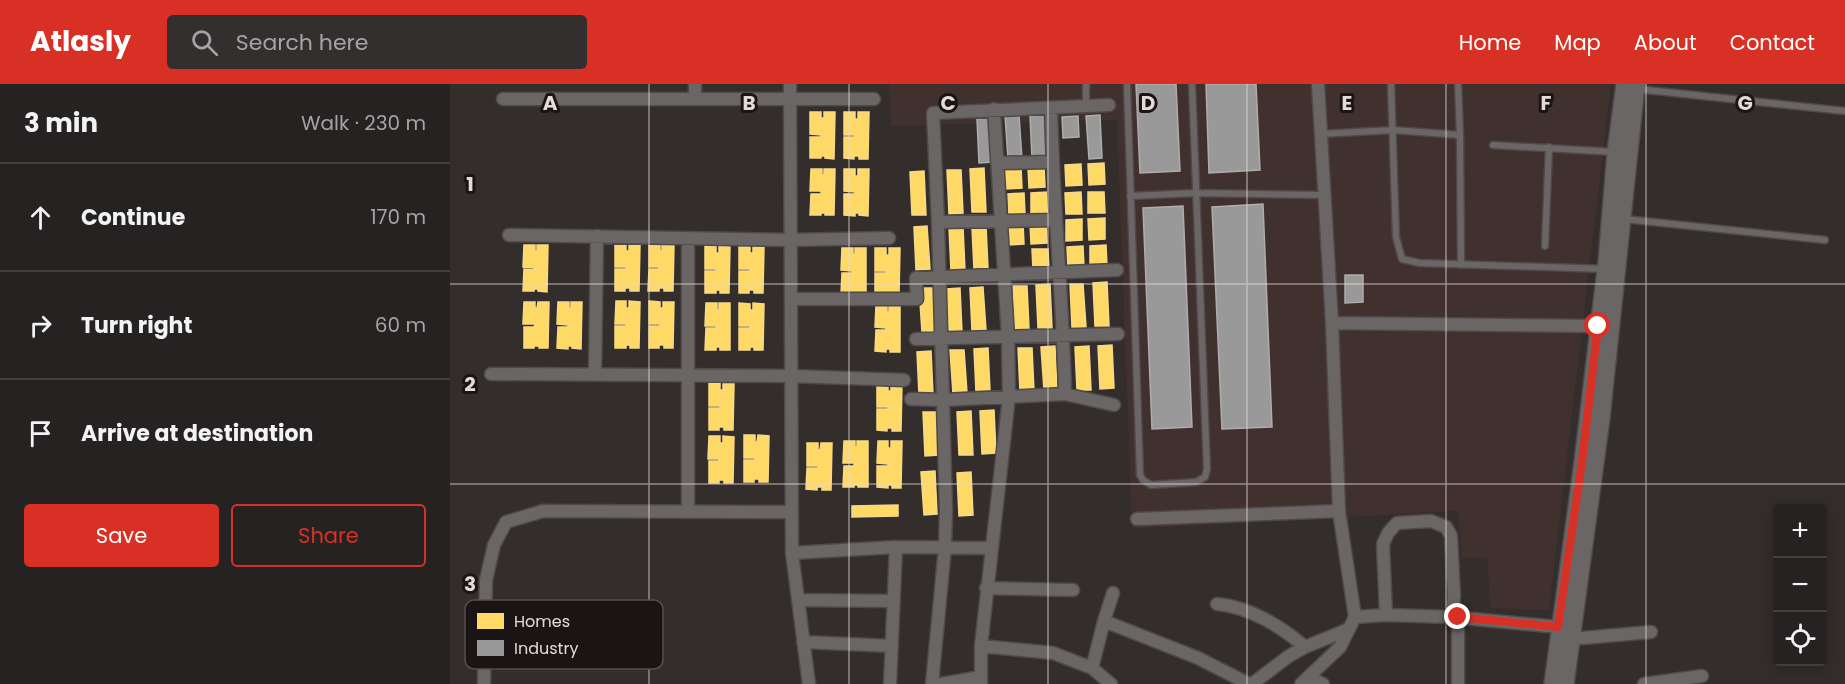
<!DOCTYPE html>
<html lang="en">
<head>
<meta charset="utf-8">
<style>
  body { margin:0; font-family:Poppins,sans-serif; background:#322f2e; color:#f1f3f6 }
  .controls { position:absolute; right:18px; bottom:18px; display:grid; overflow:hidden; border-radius:6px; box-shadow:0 3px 15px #0003 }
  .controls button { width:54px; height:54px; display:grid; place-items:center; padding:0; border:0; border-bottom:2px solid #423f3f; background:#262221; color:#f1f3f6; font:30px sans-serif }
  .stop { position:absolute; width:18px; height:18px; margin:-14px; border:4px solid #d93025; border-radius:50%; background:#fff }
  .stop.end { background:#d93025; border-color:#fff; box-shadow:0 2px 6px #0008 }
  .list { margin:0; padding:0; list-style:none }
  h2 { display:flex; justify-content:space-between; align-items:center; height:78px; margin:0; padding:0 24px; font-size:26px }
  h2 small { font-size:20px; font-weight:400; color:#a4a4a5 }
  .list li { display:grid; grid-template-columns:39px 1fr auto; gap:18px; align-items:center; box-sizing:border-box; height:108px; padding:0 24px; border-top:2px solid #423f3f }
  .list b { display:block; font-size:22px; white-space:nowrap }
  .list em { font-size:20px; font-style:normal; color:#a4a4a5 }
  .actions { display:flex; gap:12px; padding:18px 24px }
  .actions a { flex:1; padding:14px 0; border:2px solid #d93025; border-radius:6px; text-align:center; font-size:21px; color:#d93025 }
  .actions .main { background:#d93025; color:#fff }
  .icon { flex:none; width:33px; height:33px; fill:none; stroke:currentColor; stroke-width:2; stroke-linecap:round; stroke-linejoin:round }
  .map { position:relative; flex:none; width:1395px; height:600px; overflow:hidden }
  header { display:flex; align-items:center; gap:36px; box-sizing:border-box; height:84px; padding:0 30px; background:#d93025; color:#fff }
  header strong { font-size:28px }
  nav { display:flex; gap:33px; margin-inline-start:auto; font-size:21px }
  .search { width:420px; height:54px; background:#322f2e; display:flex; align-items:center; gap:15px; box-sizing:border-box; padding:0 21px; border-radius:6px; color:#a4a4a5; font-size:22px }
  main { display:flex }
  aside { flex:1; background:#262221 }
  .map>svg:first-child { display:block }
  .built { fill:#40302e }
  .homes { fill:#ffd966; stroke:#f7da89; stroke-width:1.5 }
  .industry { fill:#999; stroke:#afadac; stroke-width:1.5 }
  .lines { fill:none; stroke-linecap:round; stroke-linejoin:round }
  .service-casing { stroke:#4f4949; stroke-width:9 }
  .minor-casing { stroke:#4f4949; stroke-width:15 }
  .tertiary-casing { stroke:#4f4949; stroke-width:18 }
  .service { stroke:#6b6666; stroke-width:6 }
  .minor { stroke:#6b6666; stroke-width:12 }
  .tertiary { stroke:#6b6666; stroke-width:15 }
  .route { stroke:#d93025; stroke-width:8 }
  .grid { fill:none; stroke:#e3dbda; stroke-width:1.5; stroke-opacity:0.55 }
  .key { fill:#1a1514; stroke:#56504f; stroke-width:1.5 }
  .key-label { font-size:16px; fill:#e3dbda }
  .grid-label { font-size:20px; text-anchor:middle; font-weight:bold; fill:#e3dbda; stroke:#1a1514; stroke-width:6; stroke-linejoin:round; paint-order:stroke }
</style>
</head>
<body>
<header>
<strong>Atlasly</strong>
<div class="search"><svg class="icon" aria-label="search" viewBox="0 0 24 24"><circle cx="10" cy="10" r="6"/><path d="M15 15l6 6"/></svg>Search here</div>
<nav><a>Home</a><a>Map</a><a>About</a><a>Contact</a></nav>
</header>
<main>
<aside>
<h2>3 min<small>Walk · 230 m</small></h2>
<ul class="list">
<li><svg class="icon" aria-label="ahead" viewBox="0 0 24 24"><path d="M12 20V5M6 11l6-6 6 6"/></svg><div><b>Continue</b></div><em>170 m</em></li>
<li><svg class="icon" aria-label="right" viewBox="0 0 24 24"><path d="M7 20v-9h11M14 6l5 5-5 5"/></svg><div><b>Turn right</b></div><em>60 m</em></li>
<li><svg class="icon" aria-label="arrive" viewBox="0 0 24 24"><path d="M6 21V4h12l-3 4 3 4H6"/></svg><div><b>Arrive at destination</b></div></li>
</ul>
<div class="actions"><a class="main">Save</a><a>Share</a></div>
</aside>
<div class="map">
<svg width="1395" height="600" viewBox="0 0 1395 600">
  <rect width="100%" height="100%" fill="#332d2c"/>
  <path class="built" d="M439 0H1161L1099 526 1040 524 1037 474H1012L1008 427 682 445 667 36 441 42Z"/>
  <path class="homes" d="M360 28H371V34H374V28H385L384 75 375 74V72H371V74H360V53H371V51L360 50Z
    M394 28H405V35H408V28H419L418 75H409V72H404V75L394 74V53H405V51H394Z
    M654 79 655 100 639 101 638 80Z
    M631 80 632 101 616 102 615 81Z
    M594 82 595 103 579 104 578 83Z
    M571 83 572 104 556 105 555 84Z
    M534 84 536 128H522L520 85Z
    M361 85H372V91H374V85H385L384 131H375V129H371V131H360L361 110H371V107H360Z
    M394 85H405V92H408V85H419L418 132 409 131V129H405V132L394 131V110H405V108L394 107Z
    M497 86H511L513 129 499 130Z
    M474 87 476 131H462L460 88Z
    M597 108 598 129 581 130V109Z
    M631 108 632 130H616L615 109Z
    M638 108H654L655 129H638Z
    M574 109 575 130 559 131 558 110Z
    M655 134V155L639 156 638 135Z
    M632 135V156L616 157V136Z
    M596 138 597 159 581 160 580 139Z
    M573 139 574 160 558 161 557 140Z
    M477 142 480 185 466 186 464 143Z
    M536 142 538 185 524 186 522 143Z
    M513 143 515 187H501L499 144Z
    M165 160H176V167H179V160L190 161 189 207H180V204H175V207H165V185H176V183H165Z
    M199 160 210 161V167H212V161H224L223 207H214V204H209V207H198L199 185H209V183H199Z
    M74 161H85V167L87 168V161H98L97 208 88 207V205H84V207H73L74 185 84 186V184L73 183Z
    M656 161 657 182 640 183V162Z
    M255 162H266V169H269V162L280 163 279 209H270V206H266V209H255V187H266V185H255Z
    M289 162 300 163V169H303V163H314L313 209H304V206H299V209H289V187H300V185H289Z
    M633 162 634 183 618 184 617 163Z
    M392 164H403V170L405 171V164H416V211L406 210V208H402V210H391L392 189H402V187L391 186Z
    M425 164H436V171H439V164H450L449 211H440V208H436V211H425V189H436V187H425Z
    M582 165H598L599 186H583Z
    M657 198 659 242H645L643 199Z
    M600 200 602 244H588L586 201Z
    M620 200H633L636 243 622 244Z
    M563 202H577L579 245 565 246Z
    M533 203 536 246 522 247 520 204Z
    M469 204H483L485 247 472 248Z
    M510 204 512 248H499L496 205Z
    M166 217H176V224H179V217L190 218 189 264H180V261H176V264H165V242H176V240H165Z
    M199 217 210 218V224H213V218H224L223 264H214V261H209V264H199V242H210V240H199Z
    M74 218H85V224H87L88 218H99L98 264H89V262H84V264H74V243H84L85 240H73Z
    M108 218H119V224L121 225V218H132L131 265 122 264V262H118V265L107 264 108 243H118V241L107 240Z
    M256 219H267V226H269V219H280V266H270V263H266V266H255L256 244H266V242H255Z
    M289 219 300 220V226H303V219L314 220 313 266H304V263H300V266H289V244H300V242H289Z
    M426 221H437V228H439V221H450V268H440V265H436V268L425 267 426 246H436V244L425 243Z
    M662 261 664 304 650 305 648 262Z
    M605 262 607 306H594L591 263Z
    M639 262 641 306H627L625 263Z
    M538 264 540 307 526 308 524 265Z
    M568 264H582L584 307 570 308Z
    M500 266H514L517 309 503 310Z
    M481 267 483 310 469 311 467 268Z
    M259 299H270V306H273V300H284L283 346H274V343H269V346H259V324H270V322H259Z
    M427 300H438V307H441V300H452L451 347H442V344H437V347L427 346V325H438V323H427Z
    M544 326 546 369 532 370 530 327Z
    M521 327 523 371H509L507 328Z
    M473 328H487L489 371 475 372Z
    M294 351H305V358H307L308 351 319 352 318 398H309V395H304V398H294V376H305V374H294Z
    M259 352H270V359H273V352L284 353 283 399H274V396H269V399H259V377H269V375H258Z
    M394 357H405V363H407V357H418V403H408V401H404V403H393L394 382H404V379H393Z
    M428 357H438V364H441V357H452L451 404H442V401H438V404L427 403V382H438V380L427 379Z
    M357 359H368V366H370L371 359H382L381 406H372V403H367V406L356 405 357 384H368V382H357Z
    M485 387 487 430 474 431 471 388Z
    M521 388 523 431 509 432 507 389Z
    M448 421V432L402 433V422Z"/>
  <path class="industry" d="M686 0H726L730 87 690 89Z
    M756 0H806L810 86 759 89Z
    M569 31 572 75H558L555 32Z
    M594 31 596 74 582 75 580 32Z
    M650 31 652 74 639 75 636 32Z
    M628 32 629 53 613 54 612 33Z
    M541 34 543 78 529 79 527 35Z
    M813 120 822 343 772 345 762 123Z
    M733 122 742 343 702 345 693 124Z
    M895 191H913V218L895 219Z"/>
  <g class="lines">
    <defs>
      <path id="service" d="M636 0V21
        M677 0 690 391 693 396 701 401 746 398 755 393 757 385 742 0
        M941 0 946 153 952 175 970 179 1156 185
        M1008 0 1010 51 1011 181
        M1187 5 1395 27
        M870 50 943 46 1010 51
        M1043 61 1165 68
        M680 112 746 109 874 111
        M1174 135 1375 156
        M1095 162 1099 63"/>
      <path id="minor" d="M245 0V15
        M340 0 342 469
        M868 0 882 239 889 427 905 533
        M53 15H424
        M601 25C603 120 613 215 615 310
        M547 79 603 78
        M488 138 606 136
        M59 151 340 156 439 154
        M341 215H467L466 194 667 186
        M882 239 1148 242
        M466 255 668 250
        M41 290 341 292 454 296
        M145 290 147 152
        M461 315 494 316 615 310 664 321
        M238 428V154
        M687 435 889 427
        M542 464 559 313 558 253 544 25
        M536 504 623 506
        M663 509 654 537 748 574 799 600
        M348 516 444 517
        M767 520C799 523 831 542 855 563L899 545
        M1002 533 936 531 933 460 938 449 947 439 981 437 996 443 1001 452 1004 512 1002 533 1109 543
        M1008 533V600
        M654 537 642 584 661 600
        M1121 555 1201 548
        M353 558 442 562
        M859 593 873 600
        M34 600 36 496 44 461 56 438 93 427 342 428
        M359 600 342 469 446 463 542 464 531 562
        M440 600 446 463
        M482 600 495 463 496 427 488 138 483 29 659 21
        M491 600 531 593
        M531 600V562L603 569 642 584
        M802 600 839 572 855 563
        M851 600 890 563 905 533 936 531
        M1194 600 1252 592"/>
      <path id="tertiary" d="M1102 600 1132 378 1156 178 1165 68 1174 0
        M1116 600 1152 334 1187 0"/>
    </defs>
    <use href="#service" class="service-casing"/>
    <use href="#minor" class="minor-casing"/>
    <use href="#tertiary" class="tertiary-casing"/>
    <use href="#service" class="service"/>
    <use href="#minor" class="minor"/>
    <use href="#tertiary" class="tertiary"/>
  </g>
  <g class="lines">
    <path class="route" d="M1008 533 1108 543 1132 378 1148 242"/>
  </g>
  <path class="grid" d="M199 0V600M399 0V600M598 0V600M797 0V600M996 0V600M1196 0V600M0 200H1395M0 400H1395"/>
  <rect x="15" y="516" width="198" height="69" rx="9" class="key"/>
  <rect x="27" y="529" width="27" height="16" fill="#ffd966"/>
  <rect x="27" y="556" width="27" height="16" fill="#999"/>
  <g class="key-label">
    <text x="64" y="543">Homes</text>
    <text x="64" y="570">Industry</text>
  </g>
  <g class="grid-label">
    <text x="100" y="26">A</text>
    <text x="299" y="26">B</text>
    <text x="498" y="26">C</text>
    <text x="698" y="26">D</text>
    <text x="897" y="26">E</text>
    <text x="1096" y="26">F</text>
    <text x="1295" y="26">G</text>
    <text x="20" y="107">1</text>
    <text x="20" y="307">2</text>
    <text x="20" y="507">3</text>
  </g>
</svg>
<div class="controls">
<button>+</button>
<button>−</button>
<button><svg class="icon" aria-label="locate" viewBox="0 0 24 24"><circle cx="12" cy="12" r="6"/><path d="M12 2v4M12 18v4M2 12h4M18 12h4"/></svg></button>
</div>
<div class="stop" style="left:1148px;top:242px"></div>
<div class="stop end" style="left:1008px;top:533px"></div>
</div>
</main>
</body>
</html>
